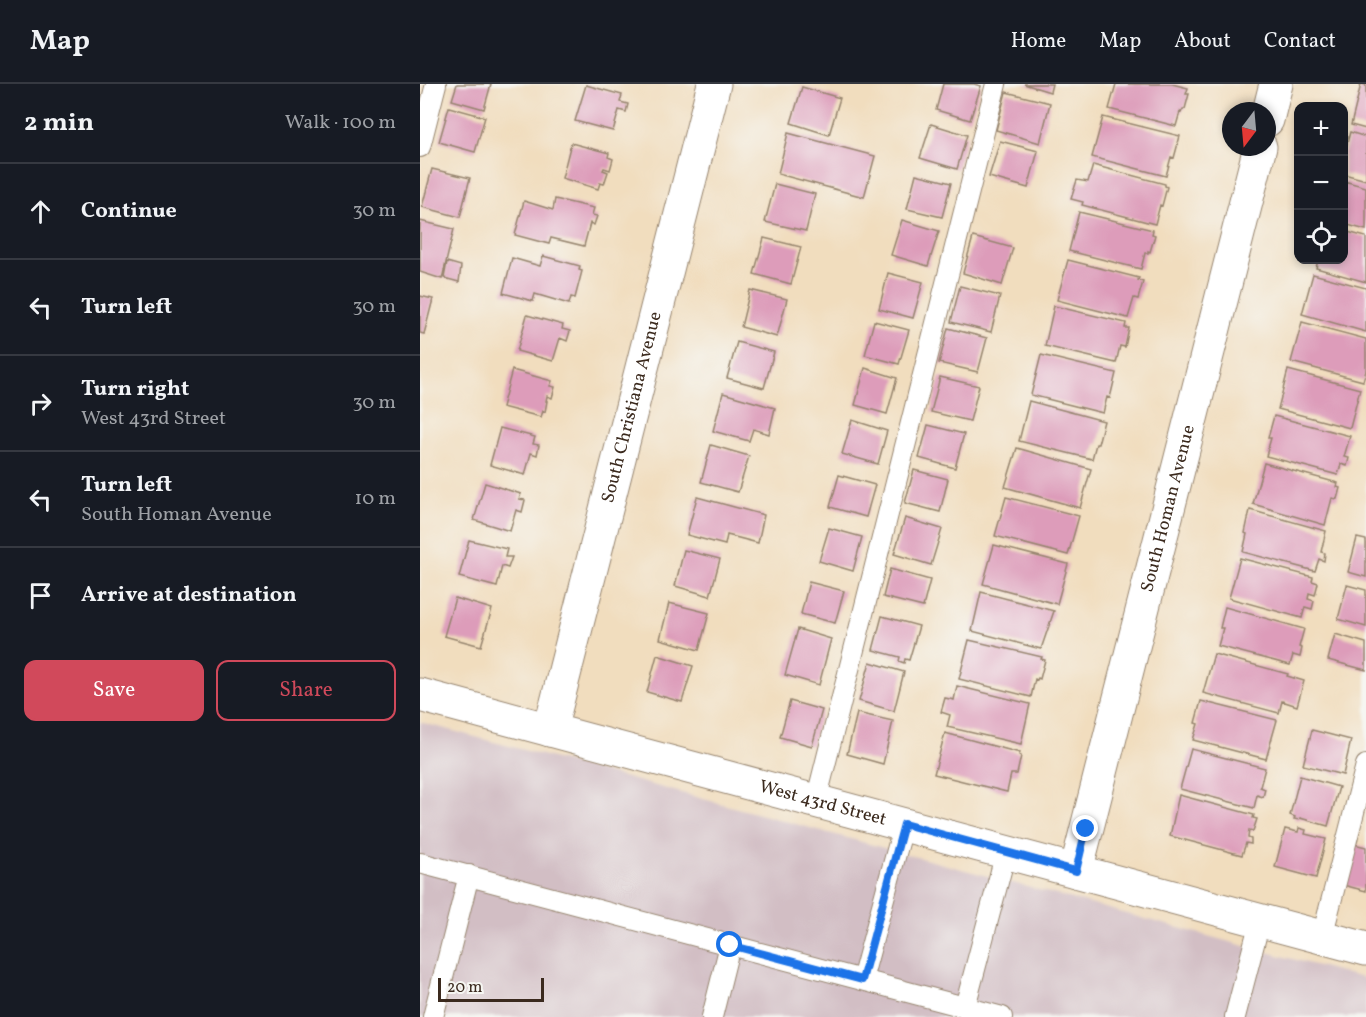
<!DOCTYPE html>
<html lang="en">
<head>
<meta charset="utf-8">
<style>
  body { margin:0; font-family:Vollkorn,serif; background:#242831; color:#f1f3f6 }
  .controls { position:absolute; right:18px; top:18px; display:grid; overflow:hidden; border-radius:12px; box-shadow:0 3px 9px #0003 }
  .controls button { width:54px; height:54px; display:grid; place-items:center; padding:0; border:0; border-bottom:2px solid #363941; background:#171b24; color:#f1f3f6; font:30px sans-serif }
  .compass { position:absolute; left:802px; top:18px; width:54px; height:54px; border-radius:50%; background:#171b24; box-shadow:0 3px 9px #0003; rotate:196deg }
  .scale { position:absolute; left:18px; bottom:15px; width:106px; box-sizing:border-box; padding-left:6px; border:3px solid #3b2a1e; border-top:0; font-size:16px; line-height:21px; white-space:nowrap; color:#3b2a1e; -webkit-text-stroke:4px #f6f6f2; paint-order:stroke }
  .stop { position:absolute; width:18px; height:18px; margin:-14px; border:4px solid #1a73e8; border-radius:50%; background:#fff }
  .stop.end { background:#1a73e8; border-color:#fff; box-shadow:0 2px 6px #0008 }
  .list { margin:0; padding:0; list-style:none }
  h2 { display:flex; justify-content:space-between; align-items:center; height:78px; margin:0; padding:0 24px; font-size:26px }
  h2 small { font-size:20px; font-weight:400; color:#9ea1a6 }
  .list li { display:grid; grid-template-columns:39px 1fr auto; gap:18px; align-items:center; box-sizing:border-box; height:96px; padding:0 24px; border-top:2px solid #363941 }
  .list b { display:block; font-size:22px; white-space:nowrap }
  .list p { margin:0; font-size:20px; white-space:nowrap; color:#9ea1a6 }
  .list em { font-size:20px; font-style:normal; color:#9ea1a6 }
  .actions { display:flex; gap:12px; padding:18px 24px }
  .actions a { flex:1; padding:14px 0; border:2px solid #d1495b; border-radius:12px; text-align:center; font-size:21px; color:#d1495b }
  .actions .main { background:#d1495b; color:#fff }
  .icon { flex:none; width:33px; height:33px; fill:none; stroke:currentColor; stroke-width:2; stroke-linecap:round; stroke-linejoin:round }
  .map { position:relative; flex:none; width:946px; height:933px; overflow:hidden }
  header { display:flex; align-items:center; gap:36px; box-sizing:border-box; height:84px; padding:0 30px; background:#171b24; border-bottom:2px solid #363941 }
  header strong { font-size:28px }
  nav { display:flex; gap:33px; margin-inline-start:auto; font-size:21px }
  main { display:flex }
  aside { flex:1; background:#171b24 }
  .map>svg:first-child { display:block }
  .industrial { fill:#d2bec4 }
  .building { fill:#dd9cba }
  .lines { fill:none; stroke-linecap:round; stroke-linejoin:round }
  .service-casing { stroke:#96846e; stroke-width:22 }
  .minor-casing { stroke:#96846e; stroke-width:35 }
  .service { stroke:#fff; stroke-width:20 }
  .minor { stroke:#fff; stroke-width:33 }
  .route { stroke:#1a73e8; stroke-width:8 }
  .labels { text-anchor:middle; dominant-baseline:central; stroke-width:5; stroke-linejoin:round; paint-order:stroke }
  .street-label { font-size:18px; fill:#3b2a1e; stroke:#f6f6f2 }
</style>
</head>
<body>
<header>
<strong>Map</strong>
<nav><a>Home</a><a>Map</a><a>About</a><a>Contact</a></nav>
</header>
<main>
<aside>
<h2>2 min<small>Walk · 100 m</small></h2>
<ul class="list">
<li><svg class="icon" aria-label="ahead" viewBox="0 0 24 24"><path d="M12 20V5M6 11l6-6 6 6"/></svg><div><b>Continue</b></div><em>30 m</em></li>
<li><svg class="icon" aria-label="left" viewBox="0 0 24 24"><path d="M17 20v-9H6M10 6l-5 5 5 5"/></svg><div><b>Turn left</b></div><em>30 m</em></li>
<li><svg class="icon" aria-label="right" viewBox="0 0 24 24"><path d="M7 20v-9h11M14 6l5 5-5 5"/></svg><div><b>Turn right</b><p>West 43rd Street</p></div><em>30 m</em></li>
<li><svg class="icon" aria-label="left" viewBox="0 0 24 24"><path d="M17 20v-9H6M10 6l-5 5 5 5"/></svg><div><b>Turn left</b><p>South Homan Avenue</p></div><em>10 m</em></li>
<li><svg class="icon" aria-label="arrive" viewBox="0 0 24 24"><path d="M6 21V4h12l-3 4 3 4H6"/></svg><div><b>Arrive at destination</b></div></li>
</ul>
<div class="actions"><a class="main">Save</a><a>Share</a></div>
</aside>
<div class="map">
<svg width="946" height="933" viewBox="0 0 946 933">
  <rect width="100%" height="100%" fill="#f6f6f2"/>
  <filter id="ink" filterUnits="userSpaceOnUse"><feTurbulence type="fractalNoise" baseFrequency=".0167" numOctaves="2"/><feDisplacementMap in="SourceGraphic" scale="12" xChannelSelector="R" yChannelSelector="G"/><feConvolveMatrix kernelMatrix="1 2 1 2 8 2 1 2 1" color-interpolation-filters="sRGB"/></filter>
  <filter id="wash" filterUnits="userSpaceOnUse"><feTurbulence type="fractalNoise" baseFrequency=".008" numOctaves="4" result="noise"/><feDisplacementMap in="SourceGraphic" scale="24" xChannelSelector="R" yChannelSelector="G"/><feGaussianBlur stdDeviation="1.35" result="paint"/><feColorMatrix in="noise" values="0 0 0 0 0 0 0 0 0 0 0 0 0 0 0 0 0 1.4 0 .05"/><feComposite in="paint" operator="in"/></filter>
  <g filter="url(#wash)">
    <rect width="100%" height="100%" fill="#f1ddbe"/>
    <path class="industrial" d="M0 638 946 895V933H0Z"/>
    <g id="blocks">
      <path class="building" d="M37 0H71L64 25 32 16Z
        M523 0H554L561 2 550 36 516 26Z
        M604 0H632L630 8Z
        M696 0H752L768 4 766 10H769L765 25H763L761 29 760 28 756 42 689 25Z
        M941 0 946 1V45L931 41Z
        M166 1 202 11 200 18 208 20 206 28 199 26 193 47 155 37Z
        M382 3 420 14 409 51 371 39Z
        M586 8 630 19 620 59 576 46Z
        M29 23 65 33 55 68 19 58Z
        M683 33 760 52 754 74 751 73 746 92 672 73Z
        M511 40 547 51 537 85 500 74Z
        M930 48 946 53V96L924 90V71Z
        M368 49 455 72 444 113 358 90Z
        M580 57 618 67 608 104 569 93Z
        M151 59 189 69 188 73 193 75 190 86 184 84 183 86 188 88 184 100 180 99 178 105 142 94Z
        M673 81 745 100V102L747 103 742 122 740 121 735 140 662 121 663 118 651 115 657 96 668 98Z
        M12 85 50 94 40 133 2 123Z
        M496 90 531 99 522 133 487 125Z
        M924 97 946 103V146L924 140Z
        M355 100 395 110 386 147 345 138Z
        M135 115 174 124 172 131 177 132 174 141 170 139 164 162 131 154 129 160 95 151 104 117 133 126Z
        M659 128 733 146 732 150 735 151 730 168 728 167V169H725L721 185 649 167Z
        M482 136 519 147 508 182 471 171Z
        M0 137 34 145 22 195 0 188Z
        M924 147 946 153V198L896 184 898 176H924Z
        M553 153 593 164 582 201 543 189Z
        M344 154 381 163 371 200 334 190Z
        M123 172 160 182 159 186 162 187 155 214 151 213 149 220 115 210 113 217 83 209 92 174 120 182Z
        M648 176 719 194 718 196 723 198 718 215 714 214 708 234 637 216Z
        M27 178 41 182 39 198 24 194Z
        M468 189 503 198 493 234 459 225Z
        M893 190 946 204V248L882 230Z
        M540 202 580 212 571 248 531 238Z
        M330 206 367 215 357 253 321 243Z
        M0 212 13 215 4 250 0 249Z
        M634 222 706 239 705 244H709L705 263 700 262 696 279 625 262Z
        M107 231 143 241 142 245 150 247 147 257 140 254 133 277 97 267Z
        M454 237 489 246 479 280 445 271Z
        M882 238 946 255V287L943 297 871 278Z
        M528 244 567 254 558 288 519 279Z
        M317 258 354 268 344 304 307 294Z
        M621 271 696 289 690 314 687 313 683 329 611 311Z
        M445 284 477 294 467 330 435 321Z
        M92 286 132 297 130 302 135 303 132 314 127 312 126 317H127L125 328 123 327 121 333 82 323Z
        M868 286 940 305 930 344 858 325Z
        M520 293 559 302 550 337 511 328Z
        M303 309 355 324 349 350 333 345 329 357 293 347Z
        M609 317 684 337 678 360H676L672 375 599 357Z
        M854 332 930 352 924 373 929 374 927 382 921 380 918 391 846 372 851 354H848Z
        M432 336 467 347 458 380 422 370Z
        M508 341 544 350 535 384 499 374Z
        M80 344 115 353 113 360 119 361 117 371 111 369 105 391 70 381Z
        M291 361 329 372 318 408 281 398Z
        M597 364 671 385 660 424 585 403Z
        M844 379 918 399 917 403 920 404 917 415 912 414 905 441 833 420Z
        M494 386 528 395 520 428 485 419Z
        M419 391 455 401 446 433 410 423Z
        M65 399 101 410 99 415 105 416 102 428 96 426 90 447 54 436Z
        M277 413 344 431 338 459 307 451 305 461 267 451Z
        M586 413 659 432 648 471 575 452Z
        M830 426 906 447 901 468 905 469 904 477 899 475 895 487 823 468 827 450 825 449Z
        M485 434 522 445 511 481 474 470Z
        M409 444 442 453 433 487 399 477Z
        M937 454 946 456V493L928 488Z
        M49 456 87 465 85 473H92L88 484 82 482 77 503 39 493Z
        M574 461 648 480 637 520 563 500Z
        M264 466 300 475 290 512 255 502Z
        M820 474 893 493 892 497 898 499 895 511 889 509 888 515 894 517 892 525 885 523 882 534 809 514Z
        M470 485 510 496 503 523 463 513Z
        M389 498 424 507 415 539 381 530Z
        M927 501 946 506V543L918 535Z
        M561 508 634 527 621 565 552 547Z
        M35 514 72 525 61 562 24 552Z
        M249 519 289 529 279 566 240 555Z
        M805 523 884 545 879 563 882 564 880 573 873 571 870 581 798 562 803 544H800Z
        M462 532 499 542 489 576 485 575 484 579 479 577 480 573 453 566Z
        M378 545 411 555 399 601 365 591Z
        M915 550 946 559V586L908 576Z
        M549 556 622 573 621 575 625 576 620 595 618 594 617 596 615 595 611 613 539 595Z
        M794 570 868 590 867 592 884 597 877 622 862 617 859 629 783 609Z
        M237 571 273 582 262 618 227 608Z
        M450 578 484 588 474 627 439 617Z
        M537 602 610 620 601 660 527 643 530 631 521 628 525 614 534 616Z
        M370 617 402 626 392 662 360 653Z
        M781 617 857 636 846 675 773 656 778 640 775 639Z
        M437 629 473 637 463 680 427 670Z
        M892 646 931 656 923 691 883 681Z
        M525 649 600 669 599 671 601 672 597 690H591L587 708 514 690Z
        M771 665 845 684 840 703 845 705 843 713 837 711 834 724 760 705Z
        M880 692 919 703 908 742 880 734 879 736 874 735 875 733 870 731Z
        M759 711 834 731 833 734 837 735 833 747 829 746 828 754 831 755V760L826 759 822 771 750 752Z
        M879 744 886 746 885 750 906 755 896 794 855 783 865 745 878 748Z
        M934 760 946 763V807L923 801Z"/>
    </g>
  </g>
  <g filter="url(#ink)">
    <use href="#blocks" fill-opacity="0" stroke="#96846e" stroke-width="1.5"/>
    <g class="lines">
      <defs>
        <path id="service" d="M0 63 16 0
          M396 717 576 0
          M0 779 582 933
          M902 853 946 681
          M442 896 484 740
          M545 923 586 768
          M13 933 49 791
          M292 933 310 861
          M815 933 840 837"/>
        <g id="minor">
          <path d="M847 36 856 0"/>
          <path id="s1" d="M0 611 946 865"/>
          <path id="s2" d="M130 646 294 0"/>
          <path id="s3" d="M656 787 840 63"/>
        </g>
      </defs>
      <use href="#service" class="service-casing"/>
      <use href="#minor" class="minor-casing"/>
      <use href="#service" class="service"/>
      <use href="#minor" class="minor"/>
    </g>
  </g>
  <g class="lines" filter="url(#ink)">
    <path class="route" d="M310 861 442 896 484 740 656 787 666 745"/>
  </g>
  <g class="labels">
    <g class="street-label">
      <text stroke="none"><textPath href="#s2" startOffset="333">South Christiana Avenue</textPath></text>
      <text stroke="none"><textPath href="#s3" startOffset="374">South Homan Avenue</textPath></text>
      <text stroke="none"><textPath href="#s1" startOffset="417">West 43rd Street</textPath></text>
    </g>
  </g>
</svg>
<div class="controls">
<button>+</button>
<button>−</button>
<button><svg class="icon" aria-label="locate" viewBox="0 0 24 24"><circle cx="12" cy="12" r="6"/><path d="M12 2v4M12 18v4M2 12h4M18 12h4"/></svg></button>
</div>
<svg class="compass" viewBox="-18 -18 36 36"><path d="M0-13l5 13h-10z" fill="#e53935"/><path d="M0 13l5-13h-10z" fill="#9ea1a6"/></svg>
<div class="scale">20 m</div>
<div class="stop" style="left:310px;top:861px"></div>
<div class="stop end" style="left:666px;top:745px"></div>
</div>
</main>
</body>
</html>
